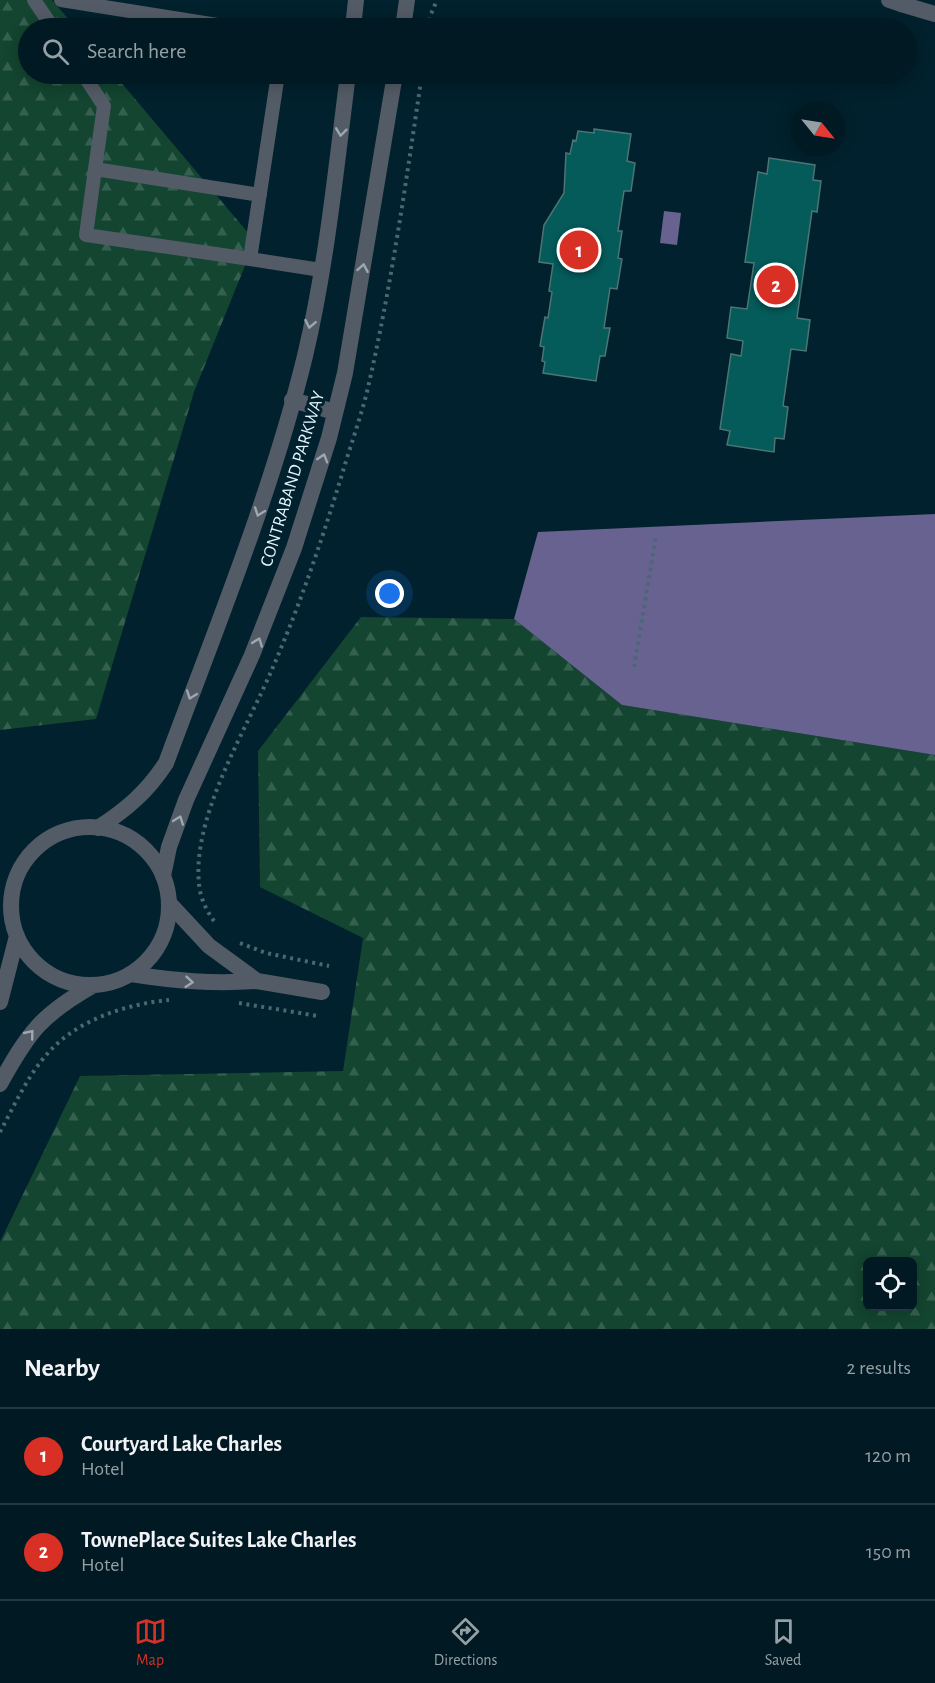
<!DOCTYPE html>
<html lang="en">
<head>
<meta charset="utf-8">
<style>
  body { margin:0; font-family:"Alegreya Sans",sans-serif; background:#0a222a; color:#f1f3f6 }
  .controls { position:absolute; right:18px; bottom:18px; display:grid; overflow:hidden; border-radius:9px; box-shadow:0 3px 15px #0003 }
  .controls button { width:54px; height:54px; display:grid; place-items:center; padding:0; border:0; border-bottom:2px solid #223840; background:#001922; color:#f1f3f6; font:30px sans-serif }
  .compass { position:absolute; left:791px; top:102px; width:54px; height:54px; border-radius:50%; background:#001922; box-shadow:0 3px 15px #0003; rotate:120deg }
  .you { position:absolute; left:390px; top:594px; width:21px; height:21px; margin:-15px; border:4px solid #fff; border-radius:50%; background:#1a73e8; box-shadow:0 0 0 9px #1a73e833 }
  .badge { display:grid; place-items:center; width:39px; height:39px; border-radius:50%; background:#d93025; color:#fff; font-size:20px; font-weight:700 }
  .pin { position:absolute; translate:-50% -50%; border:3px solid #fff; box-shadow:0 2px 6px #0006 }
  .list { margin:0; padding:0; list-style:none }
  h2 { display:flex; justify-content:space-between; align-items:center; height:78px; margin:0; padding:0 24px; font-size:26px }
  h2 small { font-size:20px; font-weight:400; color:#95a0a5 }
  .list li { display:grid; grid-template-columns:39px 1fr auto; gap:18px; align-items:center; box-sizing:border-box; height:96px; padding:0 24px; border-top:2px solid #223840 }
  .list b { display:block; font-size:22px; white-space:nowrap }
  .list p { margin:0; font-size:20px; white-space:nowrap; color:#95a0a5 }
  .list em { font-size:20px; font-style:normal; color:#95a0a5 }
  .icon { flex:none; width:33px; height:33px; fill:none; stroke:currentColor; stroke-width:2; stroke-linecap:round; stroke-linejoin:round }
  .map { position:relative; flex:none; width:935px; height:1329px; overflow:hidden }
  .search { position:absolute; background:#001922; box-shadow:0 3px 15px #0003; left:18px; right:18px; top:18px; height:66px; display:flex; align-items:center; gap:15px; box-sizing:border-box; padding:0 21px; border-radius:33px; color:#95a0a5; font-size:22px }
  .sheet { height:270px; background:#001922 }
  nav { display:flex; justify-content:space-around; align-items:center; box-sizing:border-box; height:84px; border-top:2px solid #223840; background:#001922; font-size:16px; color:#95a0a5 }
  nav a { display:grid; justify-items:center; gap:3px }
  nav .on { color:#d93025 }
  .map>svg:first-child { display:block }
  .forest { fill:url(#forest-firs); fill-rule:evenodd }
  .water { fill:#67628f }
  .building { fill:#055a5a; stroke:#4c7574; stroke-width:1.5 }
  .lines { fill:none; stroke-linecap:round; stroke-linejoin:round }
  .path { stroke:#4b6772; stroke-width:4; stroke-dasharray:3 4.5; stroke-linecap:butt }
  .service { stroke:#535b66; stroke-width:14 }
  .minor { stroke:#535b66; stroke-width:16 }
  .tertiary { stroke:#535b66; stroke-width:16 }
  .oneway { stroke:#9ca8b2 }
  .labels { text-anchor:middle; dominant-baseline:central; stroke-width:6; stroke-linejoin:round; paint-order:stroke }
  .street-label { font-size:18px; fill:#e4f6ff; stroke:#00212d }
</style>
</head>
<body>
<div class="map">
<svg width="935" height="1329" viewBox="0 0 935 1329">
  <defs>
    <pattern id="forest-firs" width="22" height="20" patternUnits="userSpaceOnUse" patternTransform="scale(1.5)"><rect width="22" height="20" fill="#134530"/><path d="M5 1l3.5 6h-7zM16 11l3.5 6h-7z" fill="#35604f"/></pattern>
  </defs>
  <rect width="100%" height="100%" fill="#00212d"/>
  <path class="forest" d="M0 0H52L76 28H28V74H114L255 241 194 392 96 719 0 730Z
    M361 617 514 619 622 705 935 755V1329H0V1242L80 1076 343 1071 363 938 260 887 258 751ZM868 1262H912V1306H868Z"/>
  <path class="water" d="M664 211 681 213 677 245 660 243Z
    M935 514V755L622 705 514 619 538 532Z"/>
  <path class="building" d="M594 129 631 134 627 161 635 163 631 191H624L618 231H622L618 258 622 259 617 289 610 288 604 328H610L605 356H600L596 381 543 373 545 362 542 361 544 347 540 346 545 317 548 318 552 292 549 291 553 264 539 262 544 225 564 193 566 153 570 154 573 140 576 141 578 131 594 133Z
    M769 158 815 165 813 180 821 181 817 212 812 211 797 318 810 320 806 351 791 349 783 406 788 407 784 439 775 438 774 452 727 445 730 431 720 429 731 354 741 356 743 341 727 338 731 307 747 309 754 263 745 262 758 172 767 174Z"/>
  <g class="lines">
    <path class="path" d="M428 28 431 14 437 0
      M634 667 656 536
      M214 921C206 910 200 897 199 884 192 815 247 729 273 667 302 600 325 531 346 461 353 439 360 418 366 396 391 290 406 181 422 74
      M240 943 266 953 329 966
      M239 1003 318 1016
      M0 1132C14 1106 28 1075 48 1053 77 1020 126 1004 169 1000"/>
    <path class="service" d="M34 0 53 28
      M61 0 236 28
      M83 74 104 106 95 169
      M278 74 250 259 321 270
      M250 259 86 235 95 169 260 195"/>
    <path class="minor" d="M901 4 935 14
      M131 974C176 981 212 984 257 981L209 946 169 903
      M257 981 322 992"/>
    <path class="tertiary" d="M889 0 901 4
      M353 28 356 0
      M403 28 407 0
      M292 400 335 412
      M11 906a79 79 0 1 1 158 0a79 79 0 1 1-158 0Z
      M98 828C127 809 147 792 166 763 216 628 271 495 305 356 327 263 336 168 348 74
      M163 876 169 847 186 800 252 655 294 548 329 438 345 373 395 74
      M0 1002 17 936
      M0 1084C28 1033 41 1015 92 986"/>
  </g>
  <defs><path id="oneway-chevron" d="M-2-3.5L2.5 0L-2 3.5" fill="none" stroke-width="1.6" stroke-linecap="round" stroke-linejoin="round" transform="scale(1.5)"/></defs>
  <g class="oneway">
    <use href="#oneway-chevron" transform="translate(341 132) rotate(97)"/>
    <use href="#oneway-chevron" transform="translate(363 268) rotate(-80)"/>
    <use href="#oneway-chevron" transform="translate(310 324) rotate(101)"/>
    <use href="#oneway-chevron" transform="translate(323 458) rotate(-73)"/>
    <use href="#oneway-chevron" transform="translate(259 512) rotate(110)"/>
    <use href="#oneway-chevron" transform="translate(258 642) rotate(-69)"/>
    <use href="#oneway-chevron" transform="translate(191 695) rotate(110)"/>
    <use href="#oneway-chevron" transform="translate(179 820) rotate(-70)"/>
    <use href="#oneway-chevron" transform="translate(189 982) rotate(5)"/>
    <use href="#oneway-chevron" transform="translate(30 1034) rotate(-51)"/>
  </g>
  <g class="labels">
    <g class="street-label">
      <text transform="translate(293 479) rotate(-73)">CONTRABAND PARKWAY</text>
    </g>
  </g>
</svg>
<div class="controls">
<button><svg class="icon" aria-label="locate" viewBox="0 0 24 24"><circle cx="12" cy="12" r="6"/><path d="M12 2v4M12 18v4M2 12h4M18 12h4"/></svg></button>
</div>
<svg class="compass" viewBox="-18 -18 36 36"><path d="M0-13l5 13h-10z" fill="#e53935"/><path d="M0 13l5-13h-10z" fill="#95a0a5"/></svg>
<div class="you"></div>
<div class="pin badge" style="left:579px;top:250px">1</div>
<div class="pin badge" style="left:776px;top:285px">2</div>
<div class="search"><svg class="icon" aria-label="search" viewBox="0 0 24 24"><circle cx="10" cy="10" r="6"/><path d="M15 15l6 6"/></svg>Search here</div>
</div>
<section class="sheet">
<h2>Nearby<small>2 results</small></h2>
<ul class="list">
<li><span class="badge">1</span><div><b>Courtyard Lake Charles</b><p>Hotel</p></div><em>120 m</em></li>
<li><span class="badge">2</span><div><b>TownePlace Suites Lake Charles</b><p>Hotel</p></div><em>150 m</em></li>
</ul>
</section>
<nav>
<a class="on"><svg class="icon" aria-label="map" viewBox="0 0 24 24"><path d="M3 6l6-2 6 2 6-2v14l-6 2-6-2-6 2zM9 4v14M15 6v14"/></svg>Map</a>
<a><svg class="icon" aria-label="directions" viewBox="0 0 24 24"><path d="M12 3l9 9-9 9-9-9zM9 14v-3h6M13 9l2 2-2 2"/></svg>Directions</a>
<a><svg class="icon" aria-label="saved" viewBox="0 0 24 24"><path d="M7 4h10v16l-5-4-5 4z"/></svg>Saved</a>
</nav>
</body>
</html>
